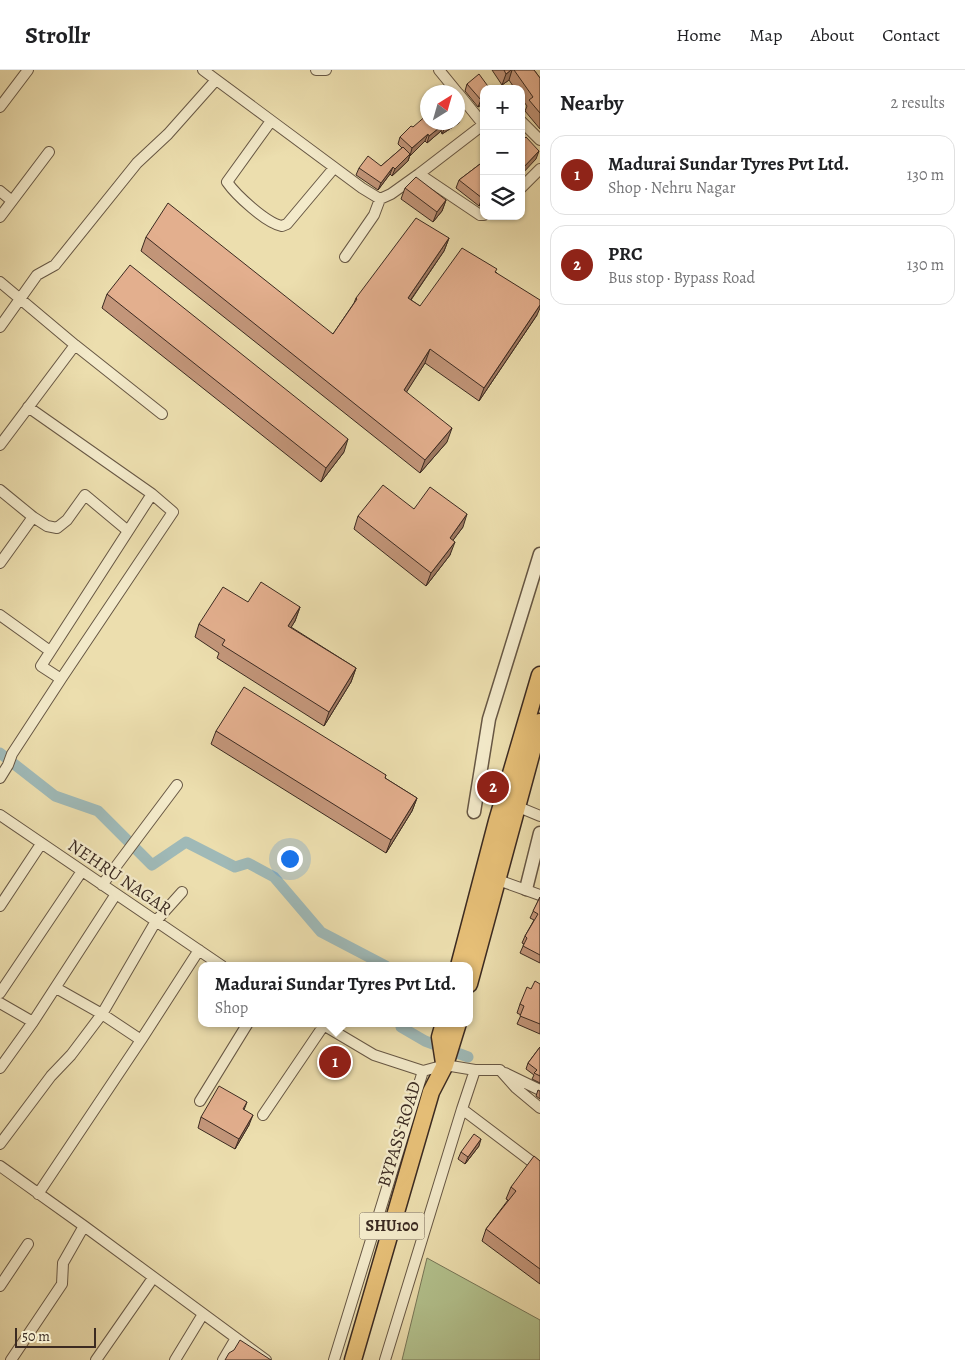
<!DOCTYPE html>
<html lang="en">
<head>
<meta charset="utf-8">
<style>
  body { margin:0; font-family:Alegreya,serif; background:#f2f2f2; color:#202124 }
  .controls { position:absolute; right:15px; top:15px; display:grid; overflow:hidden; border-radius:10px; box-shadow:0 1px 4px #0004 }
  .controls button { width:45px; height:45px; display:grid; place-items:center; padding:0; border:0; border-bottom:1px solid #e0e0e0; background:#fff; color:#202124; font:25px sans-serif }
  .compass { position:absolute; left:420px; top:15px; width:45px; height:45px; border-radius:50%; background:#fff; box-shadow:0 1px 4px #0004; rotate:37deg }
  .scale { position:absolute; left:15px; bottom:12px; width:81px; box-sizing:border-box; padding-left:5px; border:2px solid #3b2a21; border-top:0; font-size:14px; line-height:18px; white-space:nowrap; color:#3b2a21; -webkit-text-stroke:4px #f3eaca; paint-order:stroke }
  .you { position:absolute; left:289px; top:788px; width:18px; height:18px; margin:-12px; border:4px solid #fff; border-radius:50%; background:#1a73e8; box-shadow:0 0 0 8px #1a73e833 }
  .badge { display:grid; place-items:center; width:32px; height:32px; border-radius:50%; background:#8f2418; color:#fff; font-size:16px; font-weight:700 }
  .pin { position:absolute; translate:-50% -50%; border:2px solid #fff; box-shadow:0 1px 5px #0006 }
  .popup { position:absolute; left:198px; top:892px; width:275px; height:65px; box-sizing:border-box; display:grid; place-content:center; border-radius:10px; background:#fff; filter:drop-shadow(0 1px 4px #0005); font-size:16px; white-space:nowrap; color:#757577 }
  .popup b { font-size:19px; color:#202124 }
  .popup::after { content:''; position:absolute; left:50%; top:100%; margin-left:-10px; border:10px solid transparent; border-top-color:#fff }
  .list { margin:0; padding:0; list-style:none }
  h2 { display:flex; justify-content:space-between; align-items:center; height:65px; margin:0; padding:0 20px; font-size:21px }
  h2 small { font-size:16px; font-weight:400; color:#757577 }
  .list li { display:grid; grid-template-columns:32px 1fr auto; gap:15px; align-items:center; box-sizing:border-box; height:80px; margin:0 10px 10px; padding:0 10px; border:1px solid #e0e0e0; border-radius:15px }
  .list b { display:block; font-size:19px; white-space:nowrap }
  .list p { margin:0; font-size:16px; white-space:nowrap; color:#757577 }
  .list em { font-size:16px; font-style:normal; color:#757577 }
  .icon { flex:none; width:28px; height:28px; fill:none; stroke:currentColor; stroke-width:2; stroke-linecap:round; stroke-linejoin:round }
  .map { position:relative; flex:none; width:540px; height:1290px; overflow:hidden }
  header { display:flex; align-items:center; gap:30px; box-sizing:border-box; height:70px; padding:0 25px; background:#fff; border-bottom:1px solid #e0e0e0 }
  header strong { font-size:24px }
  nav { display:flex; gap:28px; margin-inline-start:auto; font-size:18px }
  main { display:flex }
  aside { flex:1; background:#fff }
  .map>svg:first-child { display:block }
  .green { fill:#b3c28e; stroke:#777658 }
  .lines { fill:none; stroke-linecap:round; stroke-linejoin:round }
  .canal { stroke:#9fb9b7; stroke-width:11 }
  .minor-casing { stroke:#675744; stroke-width:12 }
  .tertiary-casing { stroke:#675744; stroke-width:15 }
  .primary-casing { stroke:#3b2a21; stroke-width:19 }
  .minor { stroke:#f3eaca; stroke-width:10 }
  .tertiary { stroke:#f3eaca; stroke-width:12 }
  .primary { stroke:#e6bf77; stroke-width:16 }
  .wall { fill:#c3967a; stroke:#3b2a21 }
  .shaded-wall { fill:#9f7a63; stroke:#3b2a21 }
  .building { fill:#e3af8e; stroke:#3b2a21 }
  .labels { text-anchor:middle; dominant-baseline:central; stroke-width:4.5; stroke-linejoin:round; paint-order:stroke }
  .shield { fill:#f3eaca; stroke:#726454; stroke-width:1 }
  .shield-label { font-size:16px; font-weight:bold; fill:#3b2a21 }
  .street-label { font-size:18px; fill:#3b2a21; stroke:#f3eaca }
</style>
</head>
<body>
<header>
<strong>Strollr</strong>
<nav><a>Home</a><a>Map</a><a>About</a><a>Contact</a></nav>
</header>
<main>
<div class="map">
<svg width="540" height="1290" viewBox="0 0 540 1290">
  <rect width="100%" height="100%" fill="#ecdeae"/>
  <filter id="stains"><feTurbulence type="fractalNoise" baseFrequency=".004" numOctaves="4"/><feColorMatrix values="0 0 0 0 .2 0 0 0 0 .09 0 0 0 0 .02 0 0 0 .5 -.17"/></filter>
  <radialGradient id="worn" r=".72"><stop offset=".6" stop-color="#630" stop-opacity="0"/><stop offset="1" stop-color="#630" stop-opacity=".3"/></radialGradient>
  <path class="green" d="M427 1188 540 1250V1290H402Z"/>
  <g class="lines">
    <path class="canal" d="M0 683 55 726 98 741 152 795 186 772 235 797 248 793 274 807 321 862 386 896
      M402 953 401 957 425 971 468 987"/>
    <defs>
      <path id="minor" d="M203 0 362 118 380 129 391 124 419 104 484 54
        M316 0H326
        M439 0 457 22
        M458 23 483 54
        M0 37 28 0
        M271 51 227 112C236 125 266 153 282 156L287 154 334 98
        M521 51 540 70
        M419 104 480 145H484
        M521 118 540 99
        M0 121 12 131
        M0 147 49 82
        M345 187 374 145 380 129
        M0 212 75 275 162 344
        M0 257 37 205 55 195 137 93 168 64 216 10
        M0 375 75 275
        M0 420 33 447 0 493
        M33 447 47 456 57 458 67 450 85 425 128 461
        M0 545 50 581
        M61 609 173 442 152 424
        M0 708 8 695 12 684 61 609 41 596 152 424 28 337
        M516 736 540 746
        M0 745 222 896
        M498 810 540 825
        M102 815 177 715
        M0 836 41 774
        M0 923 82 801
        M0 933 33 952 116 824
        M320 953 374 985 423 1001
        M141 970 199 880
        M0 998 33 952
        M475 1000 462 1039 540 1098
        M423 1001 445 995 475 1000H500L516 1018 540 1038
        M505 1003 540 1020
        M200 1031 248 953
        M263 1045 324 955
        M0 1074 51 1006 71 985 102 944 156 851 182 822
        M0 1096 84 1156 266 1290
        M38 1124 141 970 102 944 56 918
        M0 1216 28 1174
        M11 1290 62 1214 63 1193 84 1156
        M96 1290 153 1208
        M175 1290 203 1244
        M223 1290 236 1268
        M334 1290 423 1001
        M385 1290 462 1039"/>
      <path id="tertiary" d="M474 742 489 649 540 484
        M526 819 540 763"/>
      <path id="primary" d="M459 896 497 751 540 605
        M469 914 540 652
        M444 953 440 967 444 993
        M353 1290 431 1022 445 995 458 953"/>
    </defs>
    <use href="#minor" class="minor-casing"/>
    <use href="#tertiary" class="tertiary-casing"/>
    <use href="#primary" class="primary-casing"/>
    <use href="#minor" class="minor"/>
    <use href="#tertiary" class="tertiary"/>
    <use href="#primary" class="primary"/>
  </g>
  <path class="wall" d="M492 0H534L540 8V59L525 41 527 36 521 28V19H515L509 10 502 15Z
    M467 14 484 19V33L478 37 465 21Z
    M459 53 442 64 441 61 427 73 425 71 410 85 408 91 392 106 390 104 378 120 356 105 359 98 381 96 402 78 398 74 400 67 413 57Z
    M484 91V133L479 136 456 118 459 110Z
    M405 118 446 130 442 141 433 152 401 129Z
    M146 167 333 264 354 233 356 228 449 168 444 181 411 230 420 236 496 202 537 245 479 331 425 293 406 322 447 372 420 403 141 181Z
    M107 224 344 382 321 412 102 238Z
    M414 439 463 457 453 470 450 485 426 516 354 459 358 446Z
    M248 532 300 537 295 551 291 557 356 598 351 612 324 656 217 588 219 583 195 567 199 554Z
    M216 661 386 705 385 708 417 728 412 741 386 783 211 674Z
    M540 827V893L520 883 524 874 522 873 525 866 534 850 530 848Z
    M540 914V964L517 954 521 945 517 943 520 934 531 919Z
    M540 977V1013L532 1009 534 1005 526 999 528 993Z
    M538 1020 540 1021V1029L536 1026Z
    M247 1032 244 1040 249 1055 235 1079 198 1058 201 1047Z
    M479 1076 465 1094 458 1089 461 1082Z
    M540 1091V1214L482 1171 486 1159 508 1130 506 1129 511 1117Z"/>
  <path class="shaded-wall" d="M511 0H512L509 10 502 15 506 4Z
    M484 28V33L478 37 481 30Z
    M462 46 459 53 442 64 445 57 451 52H458V48Z
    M444 54 441 61 427 73 429 66Z
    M428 64 425 71 410 86 412 78Z
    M539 81 536 89 521 105V100Z
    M410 84 408 91 392 106 395 99Z
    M393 97 390 104 378 120 381 113Z
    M484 127V133L479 136 482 128Z
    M446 130 442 141 433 152 437 142Z
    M449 168 444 181 403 241 408 228Z
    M540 235V238L537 245 479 331 484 318Z
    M430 279 425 293 399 334 404 320Z
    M452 358 447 372 420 403 425 390Z
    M348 369 344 382 321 412 326 398Z
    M467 444 463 457 445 481 450 468Z
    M455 472 450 485 426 516 431 503Z
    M300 537 295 551 284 569 288 556Z
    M356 598 351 612 324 656 329 642Z
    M417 728 412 741 386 783 391 770Z
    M253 1045 249 1055 235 1079 239 1069Z
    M481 1069 479 1076 465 1094 468 1087Z"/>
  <path class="building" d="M504 0H511L506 4Z
    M514 0H534L540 8V43L529 30 533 27Z
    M479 4 490 19H484V28L481 30 467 14Z
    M458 40 462 46 458 48Z
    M428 44V52H451L445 57 444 54 429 66 428 64 412 78 400 67 411 56 413 57Z
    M526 67 539 81 521 100V72Z
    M403 77 410 84 395 99 393 97 381 113 359 98 368 86 381 96Z
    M484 91V127L482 128 459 110Z
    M416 107 446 130 437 142 405 118Z
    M168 133 333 264 357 229 356 228 416 148 449 168 408 228 420 236 462 178 497 199 495 202 540 230V235L484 318 430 279 404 320 452 358 425 390 146 167Z
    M130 195 348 369 326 398 107 224Z
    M383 415 414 439 430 417 467 444 450 468 455 472 431 503 358 446Z
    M261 512 300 537 288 556 356 598 329 642 222 575 225 570 199 554 223 517 248 532Z
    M244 617 386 705 385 708 417 728 391 770 216 661Z
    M540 827V885L523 876 527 868 525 866 538 844 533 841Z
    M535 911 540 914V954L520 946 524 936 520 934 527 917 531 919Z
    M540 977V1006L534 1003 537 1000 528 993Z
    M219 1016 247 1032 243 1039 253 1045 239 1069 201 1047Z
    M474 1064 481 1069 468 1087 461 1082Z
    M534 1086 540 1091V1199L486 1159 516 1121 511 1117Z
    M240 1270 271 1290H225L229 1283 234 1280Z"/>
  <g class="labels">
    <rect class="shield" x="359.5" y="1142.5" width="65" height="27" rx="4"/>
    <g class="shield-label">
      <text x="392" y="1156">SHU100</text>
    </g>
    <g class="street-label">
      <text transform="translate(120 807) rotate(34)">NEHRU NAGAR</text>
      <text transform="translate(399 1064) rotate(-73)">BYPASS ROAD</text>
    </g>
  </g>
  <rect width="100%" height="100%" filter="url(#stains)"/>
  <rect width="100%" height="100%" fill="url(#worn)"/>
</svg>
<div class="controls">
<button>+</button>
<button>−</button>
<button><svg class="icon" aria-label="layers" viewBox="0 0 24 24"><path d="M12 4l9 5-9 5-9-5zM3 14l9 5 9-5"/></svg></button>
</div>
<svg class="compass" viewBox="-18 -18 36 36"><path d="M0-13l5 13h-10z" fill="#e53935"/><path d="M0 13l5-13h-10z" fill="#757577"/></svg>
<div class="scale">50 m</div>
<div class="you"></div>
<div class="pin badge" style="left:335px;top:992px">1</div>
<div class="popup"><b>Madurai Sundar Tyres Pvt Ltd.</b>Shop</div>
<div class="pin badge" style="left:493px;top:717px">2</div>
</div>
<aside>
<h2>Nearby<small>2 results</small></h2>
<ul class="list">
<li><span class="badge">1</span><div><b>Madurai Sundar Tyres Pvt Ltd.</b><p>Shop · Nehru Nagar</p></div><em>130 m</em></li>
<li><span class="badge">2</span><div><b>PRC</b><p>Bus stop · Bypass Road</p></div><em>130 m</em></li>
</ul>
</aside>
</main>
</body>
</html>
